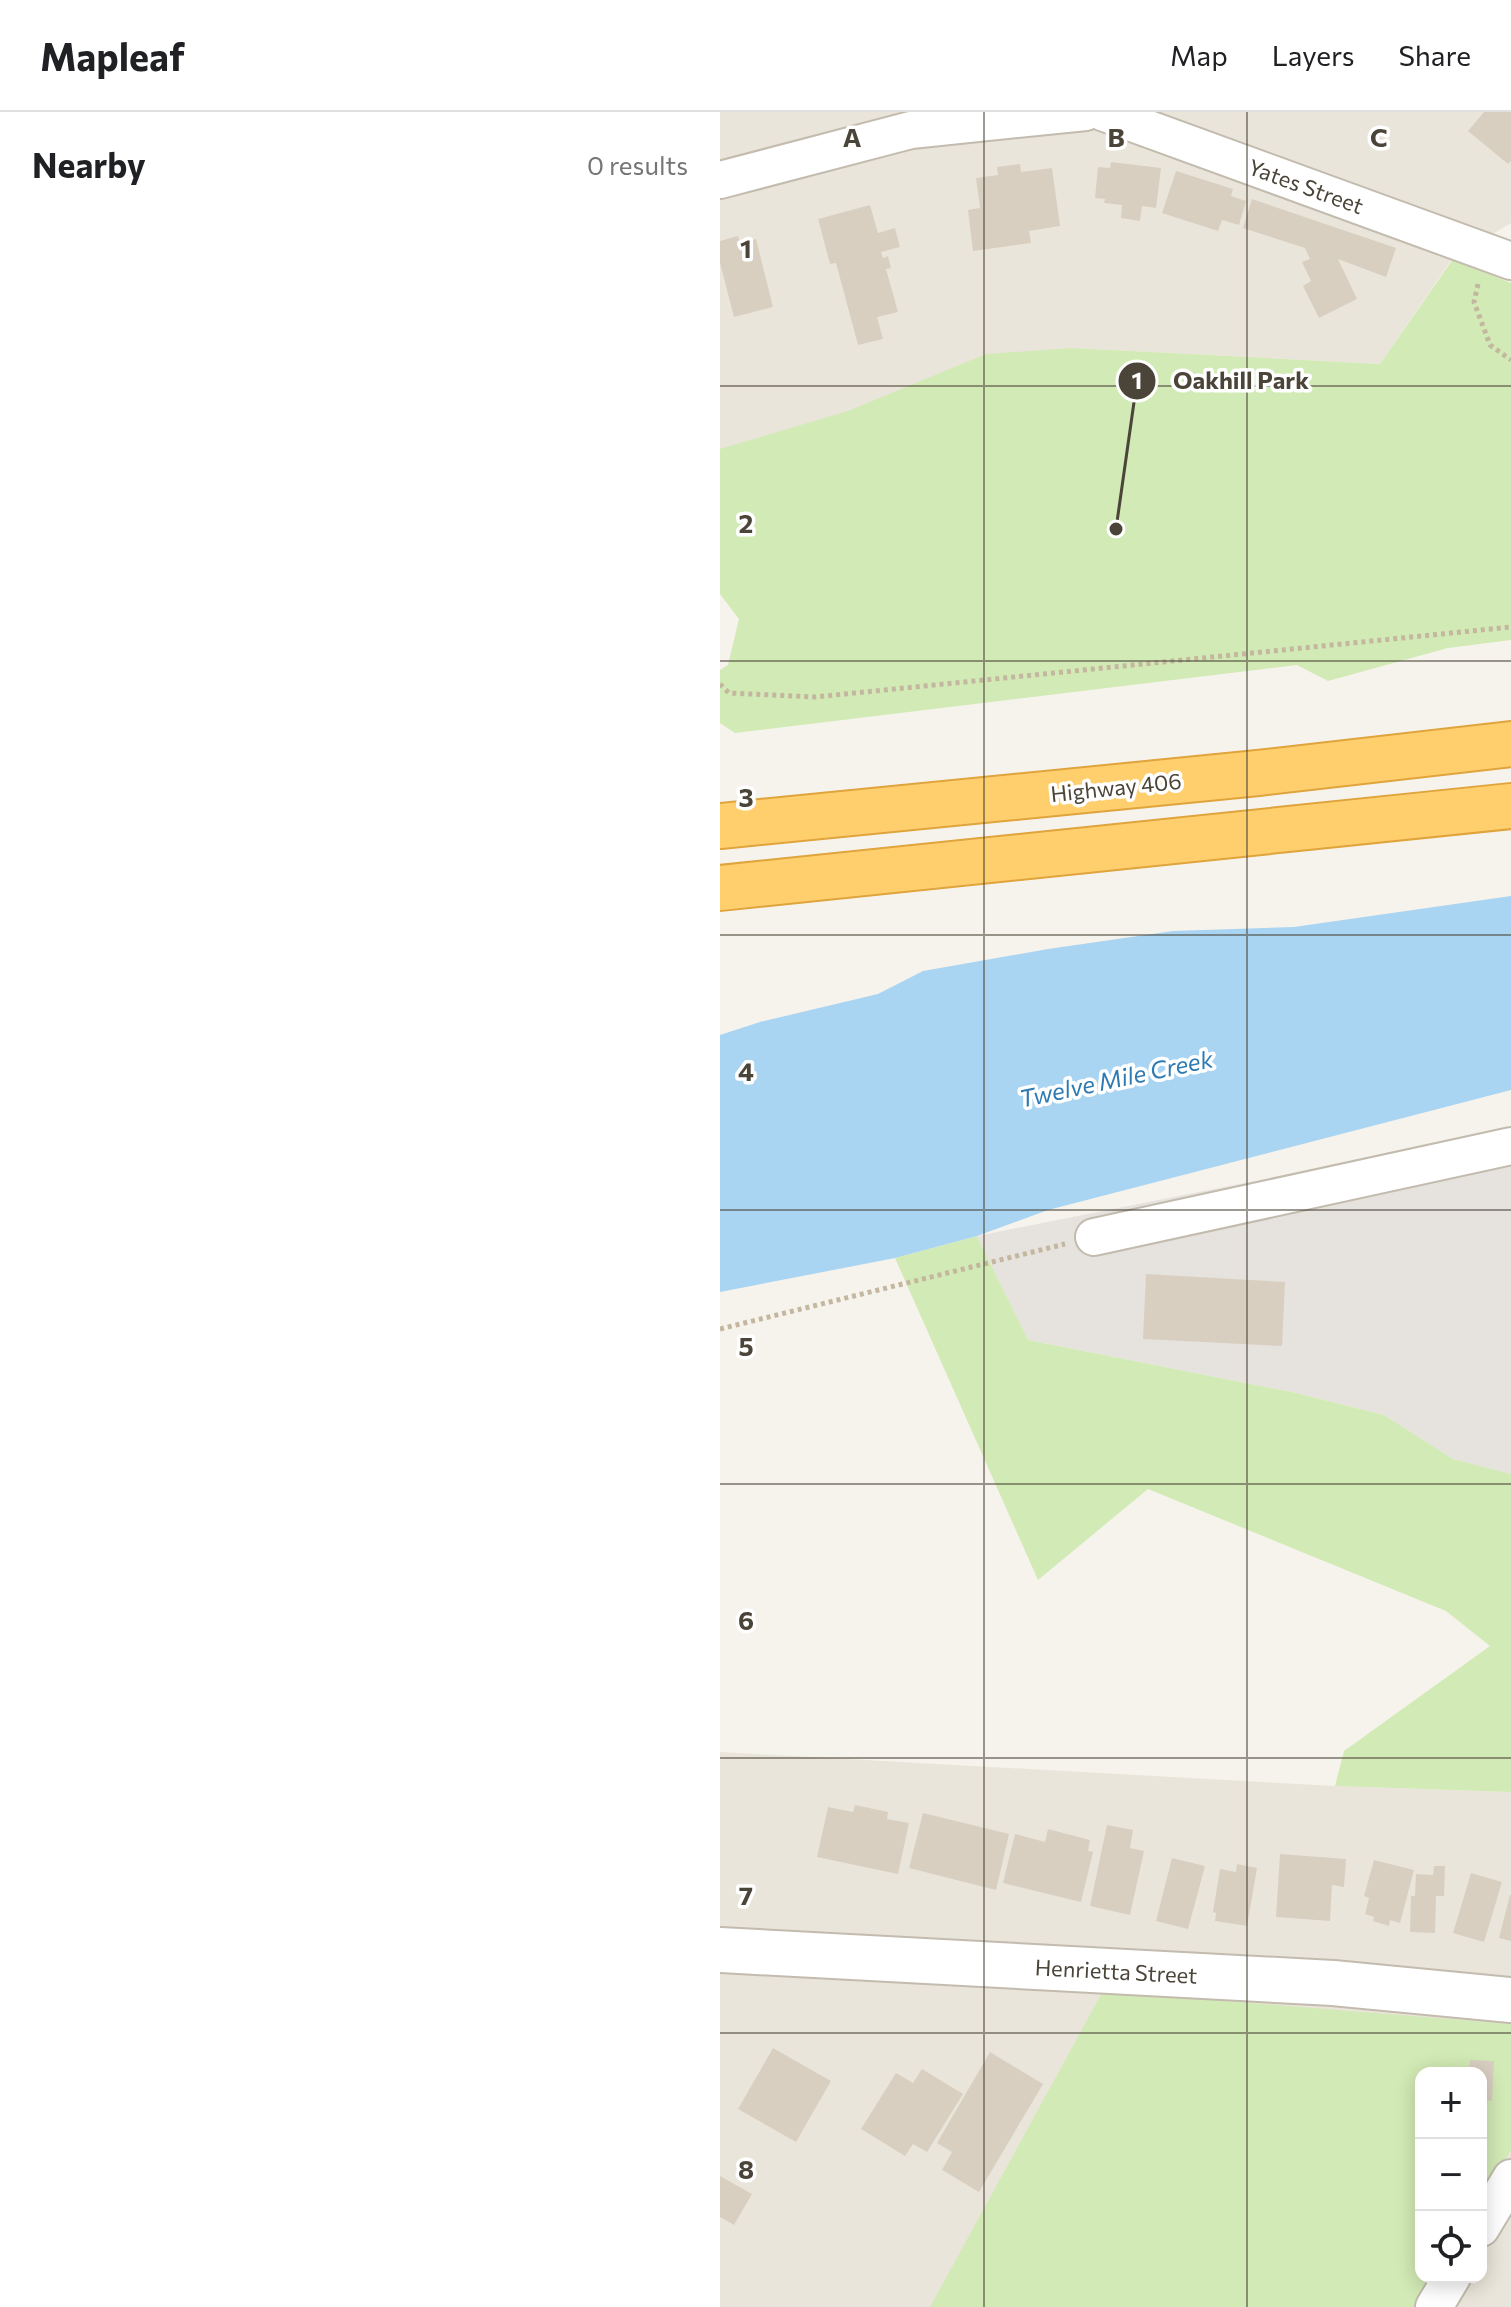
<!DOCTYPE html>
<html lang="en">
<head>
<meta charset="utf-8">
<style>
  body { margin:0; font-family:Commissioner,sans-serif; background:#f2f2f2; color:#202124 }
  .controls { position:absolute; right:24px; bottom:24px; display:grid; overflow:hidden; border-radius:16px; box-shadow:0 4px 20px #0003 }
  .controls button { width:72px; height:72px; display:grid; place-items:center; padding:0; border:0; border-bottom:2px solid #e0e0e0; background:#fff; color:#202124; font:40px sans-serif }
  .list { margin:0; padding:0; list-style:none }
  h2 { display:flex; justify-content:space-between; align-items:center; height:104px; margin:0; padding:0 32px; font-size:34px }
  h2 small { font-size:26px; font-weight:400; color:#757577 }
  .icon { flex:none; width:44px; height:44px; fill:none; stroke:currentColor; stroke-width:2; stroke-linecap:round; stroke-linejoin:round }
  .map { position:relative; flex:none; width:791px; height:2195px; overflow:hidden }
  header { display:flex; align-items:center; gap:48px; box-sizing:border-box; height:112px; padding:0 40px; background:#fff; border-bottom:2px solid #e0e0e0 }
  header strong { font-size:38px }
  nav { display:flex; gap:44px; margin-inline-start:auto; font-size:28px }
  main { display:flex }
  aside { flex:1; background:#fff }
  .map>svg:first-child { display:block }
  .residential { fill:#eae5da; fill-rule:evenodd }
  .industrial { fill:#e6e2dd }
  .green { fill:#d2eab5 }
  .water { fill:#a9d4f2 }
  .building { fill:#d8cfc1 }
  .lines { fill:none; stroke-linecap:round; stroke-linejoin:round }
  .minor-casing { stroke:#c2bbae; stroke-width:40 }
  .tertiary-casing { stroke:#c2bbae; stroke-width:48 }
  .motorway-casing { stroke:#e0a43c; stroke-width:48 }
  .path { stroke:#c4b79f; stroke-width:5; stroke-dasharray:4 4; stroke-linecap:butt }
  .minor { stroke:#fff; stroke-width:36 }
  .tertiary { stroke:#fff; stroke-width:44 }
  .motorway { stroke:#ffcf6e; stroke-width:44 }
  .grid { fill:none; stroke:#4b4439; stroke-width:2; stroke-opacity:0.55 }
  .labels { text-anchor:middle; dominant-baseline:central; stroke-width:7; stroke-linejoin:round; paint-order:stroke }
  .street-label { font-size:22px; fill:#4b4439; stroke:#fff }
  .water-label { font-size:24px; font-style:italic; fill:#2e7ab2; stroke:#fff }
  .grid-label { font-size:26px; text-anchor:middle; font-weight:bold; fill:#4b4439; stroke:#fff; stroke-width:7; stroke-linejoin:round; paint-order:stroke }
  .leader { fill:none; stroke:#4b4439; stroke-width:3 }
  .callout-dot { fill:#4b4439; stroke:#fff; stroke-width:3 }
  .mark-label { font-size:24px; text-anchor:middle; font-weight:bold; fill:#fff }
  .callout-label { font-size:24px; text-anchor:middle; font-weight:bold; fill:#4b4439; stroke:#fff; stroke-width:7; stroke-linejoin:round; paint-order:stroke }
</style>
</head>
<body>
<header>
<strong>Mapleaf</strong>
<nav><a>Map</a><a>Layers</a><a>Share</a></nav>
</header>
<main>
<aside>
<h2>Nearby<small>0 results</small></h2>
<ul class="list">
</ul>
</aside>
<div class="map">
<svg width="791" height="2195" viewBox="0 0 791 2195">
  <rect width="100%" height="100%" fill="#f6f3ec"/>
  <path class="residential" d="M0 0H791V111L732 147 660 252 353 236 0 353Z
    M0 1640 615 1674 791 1680V2195H0ZM701 1961H761V2165H701Z"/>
  <path class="industrial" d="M791 1018V1362L733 1347 664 1303 576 1281 308 1228 257 1124Z"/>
  <path class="green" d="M733 147 791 171V528L728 536 608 569 577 553 15 621 0 611V558L8 553 19 507 0 482V337L128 299 266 242 353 236 660 252Z
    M257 1124 308 1228 576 1281 664 1303 733 1347 791 1362V1680L615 1674 624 1639 770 1534 726 1499 428 1377 318 1468 175 1146Z
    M383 1879 791 1912V2038L761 2088V1961H701V2165H715L697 2195H210Z"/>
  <path class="water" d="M791 784V978L328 1098 257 1124 175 1146 0 1180V923L40 910 158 882 203 859 328 837 453 819 574 815Z"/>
  <path class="building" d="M764 0H791V49L788 52 748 19Z
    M391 50 441 56 436 96 422 94 420 109 401 106 402 93 384 91 385 87 375 86 378 55 390 56Z
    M300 52 301 60 332 56 340 114 309 119 311 131 253 139 248 98 260 96 256 66 278 63 277 55Z
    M456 59 513 77 511 84 526 89 519 113 502 108 498 119 442 101Z
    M532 87 676 136 666 165 618 147 637 187 599 206 583 174 591 169 582 150 590 147 585 136 523 116Z
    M150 93 158 121 175 116 180 135 161 140 163 146 168 144 171 156 166 157 178 200 157 205 163 227 138 233 116 151 110 152 98 107Z
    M18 124 20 131 36 127 53 195 14 205 0 151V129Z
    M426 1162 565 1170 562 1234 423 1227Z
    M135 1693 168 1700 167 1707 189 1711 178 1762 97 1745 108 1695 133 1700Z
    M203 1701 289 1722 276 1778 189 1756Z
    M387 1713 413 1718 410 1736 424 1739 410 1803 370 1794Z
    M328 1717 370 1728 368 1739 373 1740 361 1790 283 1771 295 1722 325 1730Z
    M560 1742 626 1747 624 1775 612 1773 610 1809 556 1805Z
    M452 1746 485 1754 468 1817 436 1809Z
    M654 1748 694 1758 680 1811 670 1808 669 1814 653 1809 654 1805 645 1802 649 1786 644 1784Z
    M517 1752 537 1756 527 1814 495 1809 496 1801 493 1800 500 1757 516 1760Z
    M714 1754H725L724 1784H716L715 1821 690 1820 691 1784H695L696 1762 713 1763Z
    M751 1761 782 1770 764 1830 733 1821Z
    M790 1783H791V1829L779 1826Z
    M53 1936 111 1969 76 2030 18 1997Z
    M270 1940 323 1972 259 2080 222 2058 232 2040 217 2031Z
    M750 1948 774 1949 772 1989 761 1988V1961H749Z
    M202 1957 243 1982 207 2040 193 2032 185 2044 141 2017 176 1961 193 1971Z
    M0 2064 32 2082 14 2113 0 2105Z"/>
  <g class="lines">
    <defs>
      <path id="minor" d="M382 0 791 149
        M0 68 191 18 366 0
        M374 1125 791 1034
        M761 2116 791 2066
        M714 2195 732 2165"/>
      <path id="tertiary" d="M0 1838 613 1871 791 1888"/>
      <path id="motorway" d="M0 714 538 661 791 632
        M0 776 791 694"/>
    </defs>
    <use href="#minor" class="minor-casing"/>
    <use href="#tertiary" class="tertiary-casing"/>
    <use href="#motorway" class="motorway-casing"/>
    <path class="path" d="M758 172 754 190 770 233 791 248
      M0 572 9 581 95 585 791 515
      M0 1217 345 1132"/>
    <use href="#minor" class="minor"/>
    <use href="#tertiary" class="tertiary"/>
    <use href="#motorway" class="motorway"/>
  </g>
  <path class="grid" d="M264 0V2195M527 0V2195M0 274H791M0 549H791M0 823H791M0 1098H791M0 1372H791M0 1646H791M0 1921H791"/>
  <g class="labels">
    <g class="street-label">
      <text transform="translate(586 74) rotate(20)">Yates Street</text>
      <text transform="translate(396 675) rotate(-6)">Highway 406</text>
      <text transform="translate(396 1859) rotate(3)">Henrietta Street</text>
    </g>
    <g class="water-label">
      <text transform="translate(396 966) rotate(-12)">Twelve Mile Creek</text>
    </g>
  </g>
  <g class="grid-label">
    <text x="132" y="35">A</text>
    <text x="396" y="35">B</text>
    <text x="659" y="35">C</text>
    <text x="26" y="146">1</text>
    <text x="26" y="421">2</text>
    <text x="26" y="695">3</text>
    <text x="26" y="969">4</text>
    <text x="26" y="1244">5</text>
    <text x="26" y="1518">6</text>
    <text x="26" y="1793">7</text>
    <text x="26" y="2067">8</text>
  </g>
  <path class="leader" d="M396 417L417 269"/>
  <g class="callout-dot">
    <circle cx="396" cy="417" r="8"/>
    <circle cx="417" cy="269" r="20"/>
  </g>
  <g class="mark-label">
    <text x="417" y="277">1</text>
  </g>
  <g class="callout-label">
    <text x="521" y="277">Oakhill Park</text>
  </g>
</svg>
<div class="controls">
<button>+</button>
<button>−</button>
<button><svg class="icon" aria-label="locate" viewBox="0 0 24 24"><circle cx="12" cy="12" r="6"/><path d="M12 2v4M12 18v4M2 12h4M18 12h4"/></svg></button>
</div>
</div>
</main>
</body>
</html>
